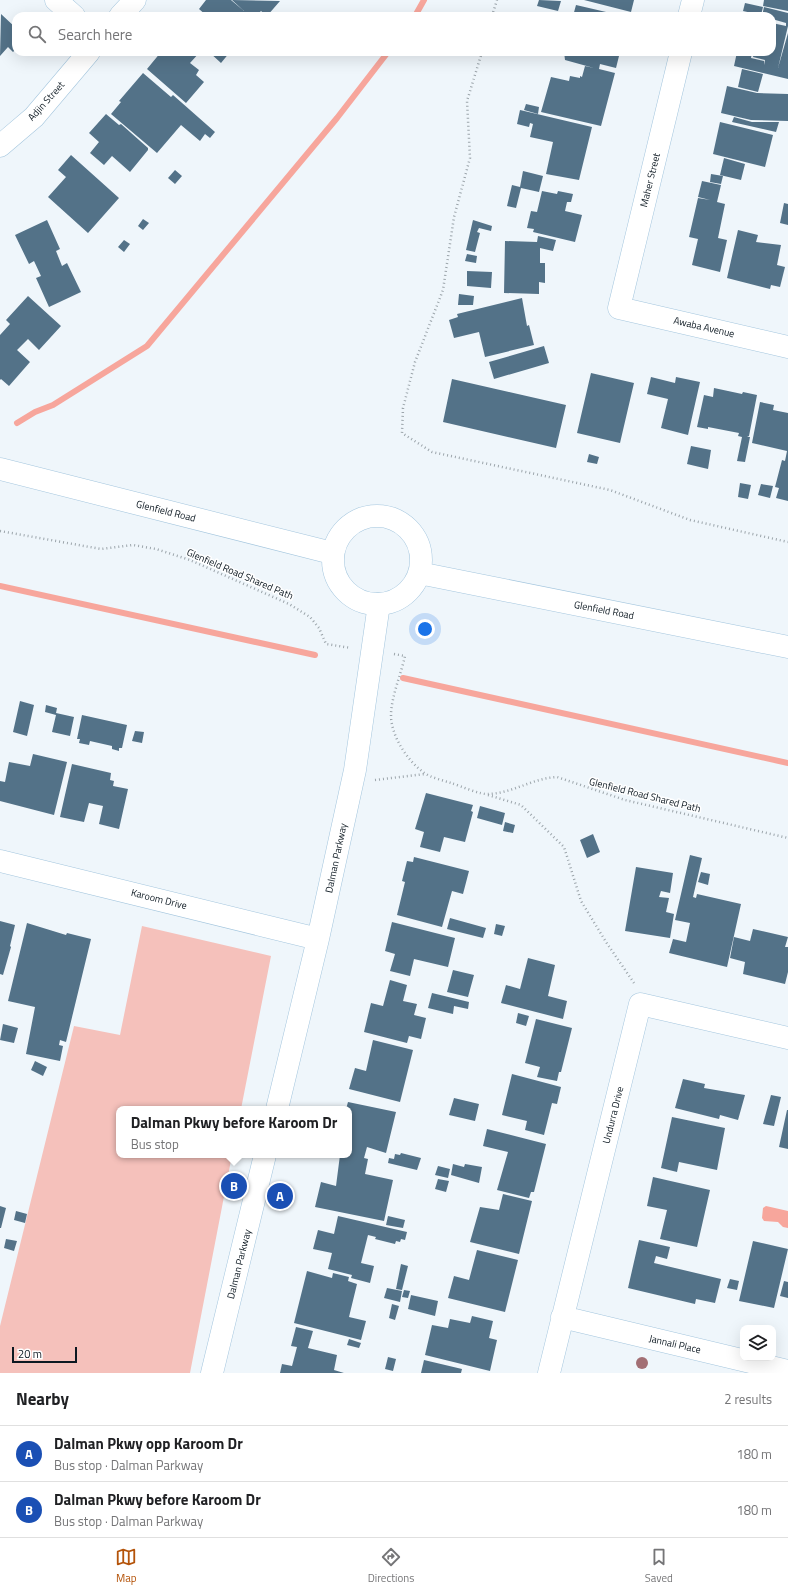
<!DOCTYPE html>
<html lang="en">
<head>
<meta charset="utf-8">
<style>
  body { margin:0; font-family:"Titillium Web",sans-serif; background:#f2f2f2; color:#202124 }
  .controls { position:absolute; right:12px; bottom:12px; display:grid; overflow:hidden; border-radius:8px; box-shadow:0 4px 16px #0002 }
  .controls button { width:36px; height:36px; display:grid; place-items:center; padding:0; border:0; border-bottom:1px solid #e0e0e0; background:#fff; color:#202124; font:20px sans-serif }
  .scale { position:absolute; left:12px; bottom:10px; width:65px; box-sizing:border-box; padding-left:4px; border:2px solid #0c1821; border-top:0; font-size:11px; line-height:14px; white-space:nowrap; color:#0c1821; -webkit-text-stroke:3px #fff; paint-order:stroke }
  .you { position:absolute; left:425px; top:629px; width:14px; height:14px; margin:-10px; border:3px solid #fff; border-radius:50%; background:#1a73e8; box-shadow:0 0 0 6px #1a73e833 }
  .badge { display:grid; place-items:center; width:26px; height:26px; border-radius:50%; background:#b45309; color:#fff; font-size:13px; font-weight:700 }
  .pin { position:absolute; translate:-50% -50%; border:2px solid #fff; box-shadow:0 1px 4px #0006 }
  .popup { position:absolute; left:116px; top:1106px; width:236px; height:52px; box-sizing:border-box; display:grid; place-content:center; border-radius:8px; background:#fff; filter:drop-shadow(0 1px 3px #0005); font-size:13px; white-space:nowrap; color:#757577 }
  .popup b { font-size:15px; color:#202124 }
  .popup::after { content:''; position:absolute; left:50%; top:100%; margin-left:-8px; border:8px solid transparent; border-top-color:#fff }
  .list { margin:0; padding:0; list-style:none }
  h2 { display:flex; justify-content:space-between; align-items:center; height:52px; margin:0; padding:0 16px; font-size:17px }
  h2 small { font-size:13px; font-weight:400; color:#757577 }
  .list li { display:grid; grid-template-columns:26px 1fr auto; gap:12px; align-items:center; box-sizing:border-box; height:56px; padding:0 16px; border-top:1px solid #e0e0e0 }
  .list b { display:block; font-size:15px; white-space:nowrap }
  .list p { margin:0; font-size:13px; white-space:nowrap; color:#757577 }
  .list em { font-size:13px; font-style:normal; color:#757577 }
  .icon { flex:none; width:22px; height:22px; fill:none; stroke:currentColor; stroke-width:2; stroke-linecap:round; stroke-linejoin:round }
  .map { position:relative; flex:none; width:788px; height:1373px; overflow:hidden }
  .search { position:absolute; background:#fff; box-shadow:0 4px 16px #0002; left:12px; right:12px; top:12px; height:44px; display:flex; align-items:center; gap:10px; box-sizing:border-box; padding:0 14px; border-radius:12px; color:#757577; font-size:15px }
  .sheet { height:164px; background:#fff }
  nav { display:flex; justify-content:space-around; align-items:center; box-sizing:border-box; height:56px; border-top:1px solid #e0e0e0; background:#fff; font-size:11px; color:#757577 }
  nav a { display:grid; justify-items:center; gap:2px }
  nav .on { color:#b45309 }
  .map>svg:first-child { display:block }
  .green { fill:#f5c1bb }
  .water { fill:#f7a69c }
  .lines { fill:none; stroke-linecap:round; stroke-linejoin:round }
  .stream { stroke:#f7a69c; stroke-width:6 }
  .building { fill:#537288 }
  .minor-casing { stroke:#a4c6de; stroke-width:23 }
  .major-casing { stroke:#a4c6de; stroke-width:23 }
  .path { stroke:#9ca5ab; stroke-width:2.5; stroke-dasharray:1 3; stroke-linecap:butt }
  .minor { stroke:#fff; stroke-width:22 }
  .major { stroke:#fff; stroke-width:22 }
  .tree { fill:#a26f74 }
  .labels { text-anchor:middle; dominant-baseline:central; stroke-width:3; stroke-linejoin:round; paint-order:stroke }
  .street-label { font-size:10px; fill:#0c1821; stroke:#fff }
</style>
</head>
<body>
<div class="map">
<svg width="788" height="1373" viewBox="0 0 788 1373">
  <rect width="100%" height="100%" fill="#eff6fb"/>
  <path class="green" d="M142 926 271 956 241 1109H119V1155H232L190 1373H0V1326L74 1026 120 1035Z"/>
  <path class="water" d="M766 1206 788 1211V1228L783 1227 778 1222 764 1221 762 1218 763 1208Z"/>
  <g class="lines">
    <path class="stream" d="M415 16 424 0
      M17 423 35 412 53 405 147 346 337 118 388 52
      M0 586 315 655
      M403 678 788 763"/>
  </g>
  <path class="building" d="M206 0H231L244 11 232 0 280 1 267 16 261 11 256 16H207L199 9Z
    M539 0 561 1 558 11 537 6Z
    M584 0H634L631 12Z
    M764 0H788V11L763 6Z
    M745 3 763 7 761 15 743 11Z
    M576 5 619 15V16H573Z
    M764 7 788 13V26L778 68 788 33V79L734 66 737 52H752L751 58 764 61V65L765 60 753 57 754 52H772V23L786 26V23L772 19V16H762Z
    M1 14 16 28V49L13 52 8 47 0 56Z
    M161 52H200L190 63 199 70 196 75 204 82 186 103 147 69Z
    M209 52H230L221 63Z
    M564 52H620L616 68 600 64 599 69 615 73 601 126 541 112 551 77 569 81 570 76 580 78V76L582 77 585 66 594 68 565 60Z
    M742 69 763 74 758 92 738 87Z
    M143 73 171 97 173 95 215 132 210 138 205 134 200 141 181 125 157 153 111 114 121 102 119 101Z
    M727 86 757 93 788 94V121L751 120 721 113Z
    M526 104 539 107 538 114 524 110Z
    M520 110 592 127 579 180 546 174 553 142 530 137 533 124 530 123 529 127 517 124Z
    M106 114 119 125 121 124 148 148V150L130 172 112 156 104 165 90 153 99 142 89 133Z
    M734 117 752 122H779L776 132 732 122Z
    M720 122 773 135 765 167 713 154Z
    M71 155 119 198 88 233 48 197 66 177 58 170Z
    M724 158 745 164 741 180 720 175Z
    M175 170 182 176 175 184 168 178Z
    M523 171 543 176 539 192 521 188 516 208 507 206 512 185 520 187Z
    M711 174 723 176 721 184 710 182Z
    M702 181 721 185 717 202 725 204 718 238 727 240 720 272 692 265 698 239 689 237 698 198 710 200 698 197Z
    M542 191 557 194 558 191 573 194 571 202H567L565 211 582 215 575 242 533 232 534 229 527 228 531 211 537 212Z
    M784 203 788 204V225L780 223Z
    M143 219 149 223 143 230 138 226Z
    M47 220 60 249 56 251 62 266 67 263 81 292 49 307 36 278 41 276 34 261 29 264 15 235Z
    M473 220 492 226 491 231 479 228 477 232 480 233 475 252 466 250Z
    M738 230 758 235 756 242 781 245 777 265 785 267 780 287 771 285 770 289 727 278Z
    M538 236 556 240 553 251 540 248V263H545V283L539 282V294L504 293 505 241 537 242Z
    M124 240 130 244 124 252 118 247Z
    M467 254 477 256 476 263 465 261Z
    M467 271 492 272 491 288 467 286Z
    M459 294 474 296 473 305H458Z
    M28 296 61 326 39 350 28 339 17 350 30 362 9 386 1 379 0 380V335L10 324 6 320Z
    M522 298 527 326 529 325 534 345 485 357 479 332 454 338 449 320 458 317 457 314Z
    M544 346 549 363 494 379 489 362Z
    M591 373 634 383 620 443 577 433Z
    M651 377 675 383 676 377 700 382 688 435 661 428 668 399 647 394Z
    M452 379 566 405 556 448 443 422Z
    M714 388 742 394 743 392 757 395 749 436 747 437H750L745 462 737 461 742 437 738 436 739 433 708 427V429L697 427 704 395 713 397Z
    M760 402 774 405 773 410 788 413V501L776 498 779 488 775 487 782 460 785 461 787 451 752 443Z
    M691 446 711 450 708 469 687 464Z
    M589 454 599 457 597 464 587 462Z
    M740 483 751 485 748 499 738 497Z
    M761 484 773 486 770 498 758 495Z
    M20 701 34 705 27 736 13 732Z
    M46 705 57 708 56 713 74 717 70 736 52 732 56 715 45 712Z
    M82 715 127 725 122 748H119V751L112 749V746L90 741 89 745 79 743 80 739H77Z
    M135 731 144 732 142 743 132 741Z
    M33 754 67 762 54 815 0 801V781L5 782 9 762 30 766Z
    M72 764 111 773 110 780 114 781 113 786 128 789 119 829 99 824 103 806 89 803 84 822 60 817Z
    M426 793 473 805 471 811 473 812 465 842 444 837 440 852 420 847 424 832 415 829Z
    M480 806 505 813 502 825 477 818Z
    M505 822 515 825 513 833 503 831Z
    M593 834 600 852 587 858 580 840Z
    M690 855 702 858 693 897 696 898 697 894 741 904 727 967 669 953 673 939 686 942 690 923 675 920Z
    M414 857 469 871 463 894 452 891 442 927 397 915 405 882 402 881 407 861 413 862Z
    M636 867 673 873 670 893 661 891 659 897 669 898 666 912 674 914 670 938 625 931Z
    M701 872 710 874 708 885 698 882Z
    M450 918 486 928 483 938 447 929Z
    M0 921 15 925 10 946 11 947 3 975 0 974Z
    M392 922 455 938 448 967 414 959 410 976 390 971 395 954 385 951Z
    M27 923 66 935 67 933 91 939 66 1042 60 1040 59 1045 63 1046 60 1061 26 1054 35 1007 8 1001Z
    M496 924 505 926 502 936 494 934Z
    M753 929 788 937 785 947H788V972L785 984 743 974 745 962 730 958 734 937 750 941Z
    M528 958 555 965 548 996 567 1001 563 1019 501 1003 506 985 520 989Z
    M453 970 474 975 468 997 447 992Z
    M390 980 407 985 403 1001 417 1004 414 1015 426 1018 421 1039 409 1036 407 1043 364 1032 371 1003 383 1006Z
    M432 993 469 1002 468 1009 454 1006 453 1014 428 1008Z
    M518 1013 529 1016 526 1026 516 1023Z
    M536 1019 572 1028 561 1072H559L557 1081 537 1077 540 1067 525 1063Z
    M3 1024 18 1028 14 1043 0 1040Z
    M373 1040 413 1050 400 1102 349 1089 355 1068 366 1071Z
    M35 1061 47 1067 43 1076 31 1070Z
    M512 1074 561 1087 557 1104 552 1103 544 1135 525 1130 527 1121 502 1115Z
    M683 1079 705 1084 704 1088 745 1095 738 1120 720 1115 719 1119 675 1108Z
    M771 1095 781 1097 774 1126 763 1124Z
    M454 1098 479 1104 475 1121 449 1115Z
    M348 1102 396 1112 386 1153 367 1147 364 1158 368 1159 365 1174 393 1180 384 1221 315 1207 321 1182 336 1186 340 1155H349L352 1134 349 1133V1109H346Z
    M787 1110H788V1149L779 1147Z
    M672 1117 725 1128 717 1170 679 1162 677 1172 661 1168Z
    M487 1129 546 1144 534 1192H531L529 1198 497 1190 508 1152 483 1146Z
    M401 1153 421 1158 417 1170 388 1163 389 1158 394 1159 395 1154 400 1155Z
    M453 1164 464 1167 465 1164 482 1167 479 1183 451 1175Z
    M438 1166 450 1169 448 1178 435 1175Z
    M653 1177 710 1190 697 1247 660 1239 667 1210 647 1206Z
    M438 1179 449 1181 446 1192 435 1189Z
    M503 1194 532 1201 519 1254 470 1242 480 1207 499 1210Z
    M0 1206 6 1208 1 1228H0Z
    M16 1211 27 1214 25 1223 14 1220Z
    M338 1216 407 1232 405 1240 401 1239 400 1242 396 1241 395 1244 375 1239 376 1237 368 1235 361 1263 374 1266 370 1283 351 1278 352 1275 328 1269 332 1253 313 1249 318 1230 334 1234Z
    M388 1216 405 1220 403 1228 386 1225Z
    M6 1239 17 1241 14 1251 4 1248Z
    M639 1240 670 1247 667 1259 656 1256 654 1263 721 1279 715 1303 696 1299 695 1304 628 1288Z
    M753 1241 788 1249 774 1308 739 1301Z
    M477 1250 518 1260 505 1312 448 1298 454 1276 469 1280Z
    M401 1264 408 1266 402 1290 396 1289Z
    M307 1271 332 1278 333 1273 349 1277 348 1281 357 1284 349 1317 366 1321 361 1340 294 1323Z
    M730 1279 739 1281 737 1290 727 1288Z
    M784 1281 788 1282V1298L780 1296Z
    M387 1288 402 1291 400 1302 384 1298Z
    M404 1290 410 1291 408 1298 402 1297Z
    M411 1295 438 1301 435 1316 408 1309Z
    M392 1304 399 1306 395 1320 389 1318Z
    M472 1316 493 1321 489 1338 497 1340 490 1371 425 1355 432 1325 448 1328 450 1319 470 1323Z
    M296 1327 313 1331 308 1348 337 1355 334 1370 344 1373H280L282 1364 292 1366 297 1347 291 1346Z
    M349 1339 361 1343 359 1348 347 1345Z
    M388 1357 396 1359 393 1371 385 1369Z
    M424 1360 462 1369 461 1373H421Z"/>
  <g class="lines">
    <defs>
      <path id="minor" d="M56 0 74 16
        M120 16 135 0
        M689 16 693 0
        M681 52 619 308 788 347
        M0 146 34 117 89 52
        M0 861 318 939
        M277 1109 318 939 355 770 379 604
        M562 1317 788 1371
        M212 1373 265 1155
        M549 1373 640 1004 788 1038"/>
      <path id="major" d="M0 469 332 553
        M333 560a44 44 0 1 1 88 0a44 44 0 1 1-88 0Z
        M419 573 788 647"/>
    </defs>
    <use href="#minor" class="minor-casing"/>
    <use href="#major" class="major-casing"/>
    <path class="path" d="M492 16 497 0
      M482 52 467 101 470 158 454 217 443 290 415 362 403 408 402 433 432 452 610 490 690 520 788 542
      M0 531 101 549 133 545 156 549 190 560 289 604 310 617 319 628 326 644 351 648
      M394 654 405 656C401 674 391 698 391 715 391 736 407 760 423 772 431 778 442 780 451 783 461 786 480 795 489 794 513 793 533 778 557 777L625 800 788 838
      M375 780 425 774
      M488 795 521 805 564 847 581 901 606 942 634 983"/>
    <use href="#minor" class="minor"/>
    <use href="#major" class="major"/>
  </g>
  <circle class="tree" cx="642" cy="1363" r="6"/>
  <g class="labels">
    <g class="street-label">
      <text transform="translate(46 101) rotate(-48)">Adjin Street</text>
      <text transform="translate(650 180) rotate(-76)">Maher Street</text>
      <text transform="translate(704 327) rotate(13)">Awaba Avenue</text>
      <text transform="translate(166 511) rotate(14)">Glenfield Road</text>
      <text transform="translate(240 574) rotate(23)">Glenfield Road Shared Path</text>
      <text transform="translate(604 610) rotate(11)">Glenfield Road</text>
      <text transform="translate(645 795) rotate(14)">Glenfield Road Shared Path</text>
      <text transform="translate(336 858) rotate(-78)">Dalman Parkway</text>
      <text transform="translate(159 899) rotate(14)">Karoom Drive</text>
      <text transform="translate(613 1115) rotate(-76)">Undurra Drive</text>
      <text transform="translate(239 1264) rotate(-76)">Dalman Parkway</text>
      <text transform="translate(675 1344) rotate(13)">Jannali Place</text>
    </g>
  </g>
</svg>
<div class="controls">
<button><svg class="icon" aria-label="layers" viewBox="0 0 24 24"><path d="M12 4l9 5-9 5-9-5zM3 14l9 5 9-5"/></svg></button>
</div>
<div class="scale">20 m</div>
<div class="you"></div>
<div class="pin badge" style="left:280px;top:1196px;background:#1a4fb4">A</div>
<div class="pin badge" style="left:234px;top:1186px;background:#1a4fb4">B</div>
<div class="popup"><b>Dalman Pkwy before Karoom Dr</b>Bus stop</div>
<div class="search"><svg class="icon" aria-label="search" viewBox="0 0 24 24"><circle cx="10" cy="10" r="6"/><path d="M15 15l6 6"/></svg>Search here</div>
</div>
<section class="sheet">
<h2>Nearby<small>2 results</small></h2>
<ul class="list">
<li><span class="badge" style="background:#1a4fb4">A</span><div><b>Dalman Pkwy opp Karoom Dr</b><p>Bus stop · Dalman Parkway</p></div><em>180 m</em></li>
<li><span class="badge" style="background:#1a4fb4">B</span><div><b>Dalman Pkwy before Karoom Dr</b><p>Bus stop · Dalman Parkway</p></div><em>180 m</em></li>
</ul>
</section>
<nav>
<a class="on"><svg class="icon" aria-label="map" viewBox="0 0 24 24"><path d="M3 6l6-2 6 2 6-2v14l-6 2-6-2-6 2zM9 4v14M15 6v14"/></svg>Map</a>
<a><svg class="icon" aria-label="directions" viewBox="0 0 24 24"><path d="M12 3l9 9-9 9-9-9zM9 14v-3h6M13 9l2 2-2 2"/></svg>Directions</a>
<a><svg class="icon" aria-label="saved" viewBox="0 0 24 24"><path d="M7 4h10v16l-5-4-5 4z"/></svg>Saved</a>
</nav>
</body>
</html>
